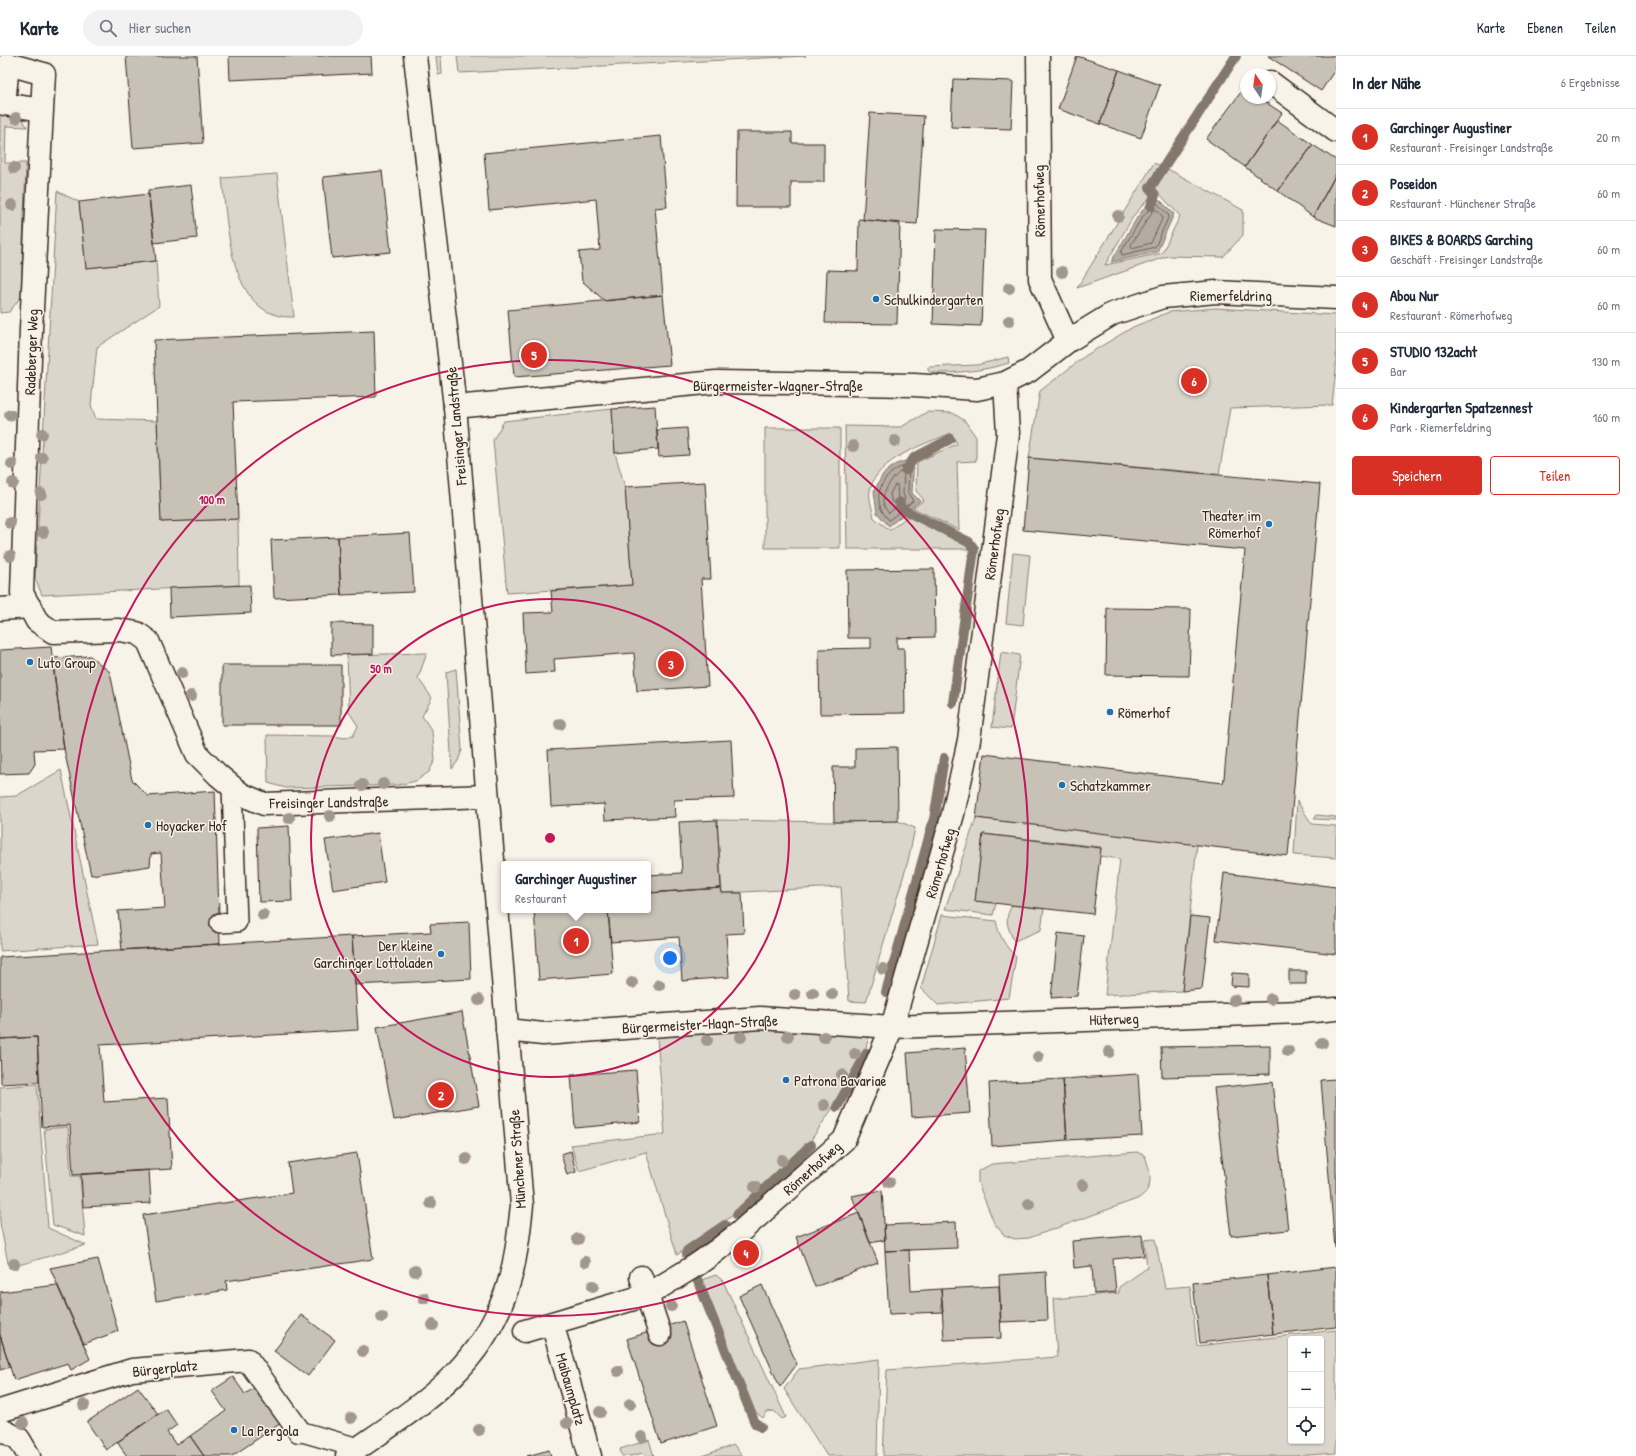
<!DOCTYPE html>
<html lang="de">
<head>
<meta charset="utf-8">
<style>
  body { margin:0; font-family:"Patrick Hand",sans-serif; background:#f2f2f3; color:#1f2937 }
  .controls { position:absolute; right:12px; bottom:12px; display:grid; overflow:hidden; border-radius:4px; box-shadow:0 1px 3px #0004 }
  .controls button { width:36px; height:36px; display:grid; place-items:center; padding:0; border:0; border-bottom:1px solid #e0e1e3; background:#fff; color:#1f2937; font:20px sans-serif }
  .compass { position:absolute; left:1240px; top:12px; width:36px; height:36px; border-radius:50%; background:#fff; box-shadow:0 1px 3px #0004; rotate:347deg }
  .you { position:absolute; left:670px; top:902px; width:14px; height:14px; margin:-10px; border:3px solid #fff; border-radius:50%; background:#1a73e8; box-shadow:0 0 0 6px #1a73e833 }
  .badge { display:grid; place-items:center; width:26px; height:26px; border-radius:50%; background:#d93025; color:#fff; font-size:13px; font-weight:700 }
  .pin { position:absolute; translate:-50% -50%; border:2px solid #fff; box-shadow:0 1px 4px #0006 }
  .popup { position:absolute; left:501px; top:805px; width:150px; height:52px; box-sizing:border-box; display:grid; place-content:center; border-radius:4px; background:#fff; filter:drop-shadow(0 1px 3px #0005); font-size:13px; white-space:nowrap; color:#747a83 }
  .popup b { font-size:15px; color:#1f2937 }
  .popup::after { content:''; position:absolute; left:50%; top:100%; margin-left:-8px; border:8px solid transparent; border-top-color:#fff }
  .list { margin:0; padding:0; list-style:none }
  h2 { display:flex; justify-content:space-between; align-items:center; height:52px; margin:0; padding:0 16px; font-size:17px }
  h2 small { font-size:13px; font-weight:400; color:#747a83 }
  .list li { display:grid; grid-template-columns:26px 1fr auto; gap:12px; align-items:center; box-sizing:border-box; height:56px; padding:0 16px; border-top:1px solid #e0e1e3 }
  .list b { display:block; font-size:15px; white-space:nowrap }
  .list p { margin:0; font-size:13px; white-space:nowrap; color:#747a83 }
  .list em { font-size:13px; font-style:normal; color:#747a83 }
  .actions { display:flex; gap:8px; padding:12px 16px }
  .actions a { flex:1; padding:9px 0; border:1px solid #d93025; border-radius:4px; text-align:center; font-size:14px; color:#d93025 }
  .actions .main { background:#d93025; color:#fff }
  .icon { flex:none; width:22px; height:22px; fill:none; stroke:currentColor; stroke-width:2; stroke-linecap:round; stroke-linejoin:round }
  .map { position:relative; flex:none; width:1336px; height:1400px; overflow:hidden }
  header { display:flex; align-items:center; gap:24px; box-sizing:border-box; height:56px; padding:0 20px; background:#fff; border-bottom:1px solid #e0e1e3 }
  header strong { font-size:19px }
  nav { display:flex; gap:22px; margin-inline-start:auto; font-size:14px }
  .search { width:280px; height:36px; background:#f2f2f3; display:flex; align-items:center; gap:10px; box-sizing:border-box; padding:0 14px; border-radius:22px; color:#747a83; font-size:15px }
  main { display:flex }
  aside { flex:1; background:#fff }
  .map>svg:first-child { display:block }
  .green { fill:#dbd6cb; stroke:#8b8074; fill-rule:evenodd }
  .water { fill:#b4aca0; stroke:#84786c }
  .lines { fill:none; stroke-linecap:round; stroke-linejoin:round }
  .shore { stroke:#6b5e52; stroke-width:1 }
  .stream { stroke:#84786c; stroke-width:10 }
  .building { fill:#c8c1b6; stroke:#3b2a1e }
  .service-casing { stroke:#3b2a1e; stroke-width:22 }
  .pedestrian-casing { stroke:#3b2a1e; stroke-width:25 }
  .minor-casing { stroke:#3b2a1e; stroke-width:25 }
  .tertiary-casing { stroke:#3b2a1e; stroke-width:25 }
  .service { stroke:#f7f3e8; stroke-width:19 }
  .pedestrian { stroke:#f7f3e8; stroke-width:22 }
  .minor { stroke:#f7f3e8; stroke-width:22 }
  .tertiary { stroke:#f7f3e8; stroke-width:22 }
  .tree { fill:#a1978c }
  .ring { fill:none; stroke:#c2185b; stroke-width:2 }
  .poi-dot { fill:#1f6fb2; stroke:#f7f3e8; stroke-width:1.5 }
  .labels { text-anchor:middle; dominant-baseline:central; stroke-width:3; stroke-linejoin:round; paint-order:stroke }
  .street-label { font-size:15px; fill:#3b2a1e; stroke:#f7f3e8 }
  .poi-label { font-size:15px; fill:#3b2a1e; stroke:#f7f3e8; text-anchor:start }
  .centre { fill:#c2185b; stroke:#f7f3e8; stroke-width:2 }
  .ring-label { font-size:12px; text-anchor:middle; font-weight:bold; fill:#c2185b; stroke:#f7f3e8; stroke-width:3; stroke-linejoin:round; paint-order:stroke }
</style>
</head>
<body>
<header>
<strong>Karte</strong>
<div class="search"><svg class="icon" aria-label="search" viewBox="0 0 24 24"><circle cx="10" cy="10" r="6"/><path d="M15 15l6 6"/></svg>Hier suchen</div>
<nav><a>Karte</a><a>Ebenen</a><a>Teilen</a></nav>
</header>
<main>
<div class="map">
<svg width="1336" height="1400" viewBox="0 0 1336 1400">
  <rect width="100%" height="100%" fill="#f7f3e8"/>
  <filter id="ink" filterUnits="userSpaceOnUse"><feTurbulence type="fractalNoise" baseFrequency=".025" numOctaves="2"/><feDisplacementMap in="SourceGraphic" scale="8" xChannelSelector="R" yChannelSelector="G"/><feConvolveMatrix kernelMatrix="1 2 1 2 8 2 1 2 1" color-interpolation-filters="sRGB"/></filter>
  <g filter="url(#ink)">
    <path class="green" d="M436 0H441L442 18 438 19Z
      M457 0H806L459 17Z
      M0 57 21 60 27 71 6 70 5 107H26L21 241 9 256 0 257Z
      M1154 107 1161 110 1146 131 1151 140 1134 159 1105 209 1162 197 1180 160 1155 133 1168 113 1243 154V179L1223 201 1168 200 1077 232Z
      M277 118 294 261C289 261 282 261 276 259 228 245 227 162 222 122Z
      M57 135 79 146 86 212 156 205 159 250 97 291 91 349 96 363 157 365 161 466 238 463 239 529 42 539 35 522Z
      M1215 252 1336 259V314L1332 349 1230 352 1219 418 1029 402 1040 335 1085 300 1133 271 1169 256Z
      M1008 301 1009 307C983 315 958 317 931 317L928 314V311L977 309Z
      M612 353 615 397 625 431 632 529 507 537 493 384 504 365Z
      M927 356 953 357 965 365 976 381V405L957 406 959 474 913 452 924 444 916 435 917 406 957 388 951 377C925 388 876 403 870 434 868 442 873 454 874 462L890 474 909 459 971 493H847L845 370 901 371Z
      M765 372H840V492H765Z
      M1013 497 1030 499 1023 569 1006 567Z
      M1001 596 1020 599 1011 673 992 671Z
      M427 597 418 622 432 642 422 660 432 675 435 704 429 716 416 725 398 729 286 732 268 727 267 679 333 680 345 682 353 680 358 670 349 656 347 599Z
      M456 613 462 694 458 705 452 713 446 616Z
      M61 714 98 888 0 895V741L16 740Z
      M1297 745 1312 768 1336 770V802L1294 799Z
      M1317 759 1336 761V764L1314 763Z
      M976 762 1197 788 1182 935 1105 939 1120 803 1100 800 1101 791 983 778 975 845 996 847 993 859 945 853Z
      M717 764 834 766 898 765 915 772 908 805 866 946 849 945 841 831 722 837Z
      M1012 849 1044 853 1041 874 1014 885C1007 870 1004 864 1012 849Z
      M942 859 996 865C999 880 1005 890 1016 901L1009 942 938 949 921 932Z
      M768 973 869 980 865 995 834 1050 809 1087 736 1157 677 1199 646 1096 579 1115 571 1089 665 1078 657 981Z
      M37 1028 48 1172 86 1189 9 1212 0 1167V1031Z
      M68 1071 71 1120H80L85 1180 53 1169 44 1073Z
      M1137 1096 1145 1100C1151 1117 1155 1133 1137 1143L1029 1182 1015 1183 1004 1179 994 1167 978 1127V1115L992 1108Z
      M1155 1183 1165 1232 1190 1230 1197 1290 1336 1274V1397L1295 1400H883L887 1314 1057 1301 1053 1243 1119 1237V1231L1147 1212 1144 1184ZM1291 1283H1321V1385H1291Z
      M716 1219 723 1225 786 1361 782 1363 774 1355 767 1356 763 1362 753 1354 698 1225Z
      M879 1303 877 1400H827L784 1333 799 1313Z
      M649 1384 654 1400H644L643 1397 631 1400H622L620 1393Z
      M734 1389 743 1400H702Z"/>
    <path class="water" d="M1155 139 1174 158 1157 196 1111 206 1138 160Z
      M914 402 912 437 920 445 889 470 877 457 874 435 883 418 896 408Z"/>
    <g class="lines">
      <path class="shore" d="M1156 146 1169 160 1155 191 1122 199 1121 196 1141 163Z
        M1154 154H1157L1163 161 1151 187 1132 192 1131 189Z
        M907 409 909 410 908 437 913 445 889 464C868 444 882 415 907 409Z
        M900 416 904 417 903 437 905 444 889 457C875 444 889 425 900 416Z
        M897 429 898 442 892 447 890 438 894 430Z"/>
      <path class="stream" d="M1151 150 1155 139 1150 132 1236 0
        M906 414 914 402 950 383
        M899 446 902 453 969 486 974 493 953 647
        M886 936 934 763 944 702
        M837 1051 867 997
        M737 1159 811 1089
        M687 1199V1195L725 1169
        M695 1218 755 1367 761 1371"/>
    </g>
    <path class="building" d="M126 0H197L203 87 133 92Z
      M229 0H371L372 17 230 24Z
      M1077 0 1119 14 1100 68 1058 53Z
      M1268 0H1336V12L1321 35Z
      M1119 14 1160 29 1141 82 1100 68Z
      M953 23 1013 25 1011 73 951 71Z
      M1244 32 1246 33V42H1259L1282 57 1245 111 1206 83Z
      M870 57 924 60 917 168 863 164Z
      M1277 64 1313 89 1278 135 1245 111Z
      M737 76H792V87H824V126H791V151H736Z
      M661 80 667 151 655 152 663 239 605 245 582 225 579 196 600 194 596 143 489 154 484 97Z
      M1313 89 1336 104V118L1313 161 1278 135Z
      M382 115 391 196 332 202 323 121Z
      M1336 118V170L1313 161Z
      M191 129 197 182 154 187 148 134Z
      M149 138 156 205 86 212 79 146Z
      M859 163 900 168 897 268 825 267 827 214 858 215Z
      M936 173 985 174 981 270 933 268Z
      M663 239 670 309 514 321 508 254Z
      M374 275 376 341 233 346 238 463 161 466 154 284Z
      M655 350 658 393 615 397 612 353Z
      M687 372 689 399 659 401 657 374Z
      M1029 402 1320 428 1288 800 976 762 984 698 1223 727 1224 722 1245 494 1023 474Z
      M705 426 711 523H701L708 630 637 635 634 597 554 603 555 616 526 618 523 557 553 556 551 535 632 529 625 431Z
      M410 477 414 536 341 539 338 481Z
      M338 481 341 539 274 542 271 484Z
      M934 513 935 581 897 582V592H904L905 657 820 658 819 593 871 592V582H848L847 514Z
      M250 529 251 557 170 561 169 532Z
      M1107 552 1191 553 1189 620 1106 619Z
      M331 567 373 568V598L331 599Z
      M51 591 64 693 34 694 35 708 29 717 0 718V594Z
      M90 600 110 616 132 724 148 740 215 735 220 888 122 894 118 855 165 852 161 797 151 798 150 810 91 819 64 693 52 602Z
      M222 609H341V669H222Z
      M731 684 734 742 674 744 675 761 605 764 604 748 551 751 548 694Z
      M897 691 898 765 834 766 833 711H855V692Z
      M717 764 721 832 648 837V819L682 817 679 766Z
      M289 770 292 845 259 846 257 772Z
      M378 777 385 826 333 834 325 784Z
      M983 778 1101 792 1093 858 975 845Z
      M1224 817 1336 831V898L1216 884Z
      M721 832 722 837H742L744 877 726 878 729 921 682 925 679 881 611 886 608 854H648V837Z
      M534 854H608L613 918 539 924Z
      M1190 860 1210 862 1202 933 1182 935Z
      M469 866 471 923 355 929 352 880 431 876 430 868Z
      M1058 877 1084 880 1077 940 1051 942Z
      M352 880 358 974 100 989 104 1046 168 1042 172 1113 73 1119 70 1069 42 1071 37 981 0 983V901Z
      M1289 915H1306V928H1289Z
      M1232 917 1249 918V931L1231 930Z
      M462 956 479 1050 394 1064 377 971Z
      M37 981 39 1026 1 1028 0 983Z
      M1270 989V1018L1162 1021 1161 991Z
      M965 992 970 1057 912 1061 907 997Z
      M636 1014 640 1066 575 1072 571 1019Z
      M1138 1018 1142 1080 1067 1084 1063 1023Z
      M1063 1023 1067 1084 992 1090 989 1027Z
      M1336 1023V1192H1335L1321 1024Z
      M1272 1026 1288 1174 1231 1180 1214 1032Z
      M571 1095 576 1116 567 1119 561 1098Z
      M357 1097 373 1203 226 1225 227 1234 156 1245 143 1159 292 1137 288 1107Z
      M149 1114 151 1147 83 1151 81 1118Z
      M882 1134 885 1184 870 1187 852 1140Z
      M859 1157 878 1207 815 1231 796 1181Z
      M956 1166 957 1192 885 1195 884 1169Z
      M1142 1179 1144 1200 1113 1203 1116 1236 1094 1238 1092 1210 1074 1212 1072 1185Z
      M909 1194 911 1235 941 1233 943 1256 889 1258 885 1195Z
      M98 1203 118 1275 84 1288 50 1212Z
      M1336 1211V1271L1273 1278 1267 1219Z
      M1046 1216 1048 1264 1001 1266 999 1219Z
      M1267 1219 1273 1278 1200 1287 1193 1227Z
      M57 1229 90 1303 71 1314 68 1307 14 1324 0 1279V1236Z
      M762 1229 797 1308 780 1331 739 1240Z
      M999 1230 1001 1282 944 1284 941 1233Z
      M301 1259 335 1284 308 1320 274 1295Z
      M683 1265 717 1370 661 1388 627 1283Z
      M0 1279 10 1311 0 1314Z
      M233 1321 245 1338 259 1329 284 1365 232 1400H204L190 1380 226 1355 212 1335Z
      M138 1331 158 1358 106 1394 87 1366Z
      M166 1353 177 1369 167 1376 176 1389 190 1380 204 1400H127L117 1386Z
      M549 1394 551 1400H527Z"/>
    <g class="lines">
      <defs>
        <path id="service" d="M220 867 237 866 232 731
          M299 1375 358 1392"/>
        <path id="pedestrian" d="M0 553 30 551
          M641 1221 660 1278
          M552 1267 590 1400
          M525 1275 647 1239 698 1208
          M0 1355 132 1314 248 1304 299 1375
          M0 1373 19 1383 29 1400"/>
        <path id="minor" d="M1038 0 1040 223 1068 285
          M1270 26 1336 75
          M42 54 4 48 8 8 44 18 42 54 31 273 22 537 37 565 53 576 119 574 137 577 148 585 197 698 218 719 241 738 264 748 487 740
          M455 351 716 326 914 329 977 333 1005 327 1029 315 1068 285 1112 258 1163 241 1216 236 1336 242
          M507 974 543 978 760 962 892 971 1302 956 1336 953
          M698 1208 716 1195 740 1176 844 1084 892 971 953 758 969 684 1008 378 1005 327"/>
        <path id="tertiary" d="M347 1400C415 1352 479 1317 507 1233 516 1206 519 1177 522 1149L455 351 415 0"/>
      </defs>
      <use href="#service" class="service-casing"/>
      <use href="#pedestrian" class="pedestrian-casing"/>
      <use href="#minor" class="minor-casing"/>
      <use href="#tertiary" class="tertiary-casing"/>
      <use href="#service" class="service"/>
      <use href="#pedestrian" class="pedestrian"/>
      <use href="#minor" class="minor"/>
      <use href="#tertiary" class="tertiary"/>
    </g>
    <g class="tree">
      <circle cx="16" cy="62" r="6"/>
      <circle cx="14" cy="112" r="6"/>
      <circle cx="12" cy="149" r="6"/>
      <circle cx="1118" cy="160" r="6"/>
      <circle cx="1062" cy="216" r="6"/>
      <circle cx="1009" cy="232" r="6"/>
      <circle cx="1009" cy="265" r="6"/>
      <circle cx="10" cy="359" r="6"/>
      <circle cx="42" cy="378" r="6"/>
      <circle cx="895" cy="385" r="6"/>
      <circle cx="853" cy="390" r="6"/>
      <circle cx="42" cy="402" r="6"/>
      <circle cx="12" cy="408" r="6"/>
      <circle cx="13" cy="427" r="6"/>
      <circle cx="41" cy="438" r="6"/>
      <circle cx="10" cy="467" r="6"/>
      <circle cx="43" cy="476" r="6"/>
      <circle cx="10" cy="500" r="6"/>
      <circle cx="182" cy="617" r="6"/>
      <circle cx="191" cy="640" r="6"/>
      <circle cx="560" cy="668" r="6"/>
      <circle cx="383" cy="728" r="6"/>
      <circle cx="362" cy="729" r="6"/>
      <circle cx="330" cy="760" r="6"/>
      <circle cx="289" cy="762" r="6"/>
      <circle cx="263" cy="859" r="6"/>
      <circle cx="883" cy="913" r="6"/>
      <circle cx="632" cy="927" r="6"/>
      <circle cx="659" cy="929" r="6"/>
      <circle cx="813" cy="937" r="6"/>
      <circle cx="832" cy="938" r="6"/>
      <circle cx="795" cy="939" r="6"/>
      <circle cx="1271" cy="943" r="6"/>
      <circle cx="479" cy="944" r="6"/>
      <circle cx="1234" cy="944" r="6"/>
      <circle cx="788" cy="980" r="6"/>
      <circle cx="741" cy="981" r="6"/>
      <circle cx="824" cy="981" r="6"/>
      <circle cx="707" cy="984" r="6"/>
      <circle cx="1322" cy="987" r="6"/>
      <circle cx="1288" cy="995" r="6"/>
      <circle cx="1109" cy="996" r="6"/>
      <circle cx="855" cy="998" r="6"/>
      <circle cx="1038" cy="1001" r="6"/>
      <circle cx="842" cy="1019" r="6"/>
      <circle cx="824" cy="1049" r="6"/>
      <circle cx="466" cy="1103" r="6"/>
      <circle cx="782" cy="1104" r="6"/>
      <circle cx="889" cy="1126" r="6"/>
      <circle cx="1083" cy="1129" r="6"/>
      <circle cx="755" cy="1131" r="6"/>
      <circle cx="431" cy="1147" r="6"/>
      <circle cx="1029" cy="1148" r="6"/>
      <circle cx="578" cy="1183" r="6"/>
      <circle cx="585" cy="1206" r="6"/>
      <circle cx="14" cy="1208" r="6"/>
      <circle cx="415" cy="1215" r="6"/>
      <circle cx="593" cy="1230" r="6"/>
      <circle cx="424" cy="1242" r="6"/>
      <circle cx="671" cy="1250" r="6"/>
      <circle cx="382" cy="1261" r="6"/>
      <circle cx="433" cy="1269" r="6"/>
      <circle cx="363" cy="1295" r="6"/>
      <circle cx="618" cy="1315" r="6"/>
      <circle cx="630" cy="1348" r="6"/>
      <circle cx="84" cy="1349" r="6"/>
      <circle cx="600" cy="1356" r="6"/>
      <circle cx="351" cy="1362" r="6"/>
      <circle cx="23" cy="1367" r="6"/>
      <circle cx="567" cy="1367" r="6"/>
      <circle cx="479" cy="1374" r="6"/>
      <circle cx="642" cy="1381" r="6"/>
    </g>
  </g>
  <g class="ring">
    <circle cx="550" cy="782" r="239"/>
    <circle cx="550" cy="782" r="478"/>
  </g>
  <g class="poi-dot">
    <circle cx="876" cy="243" r="4"/>
    <circle cx="1269" cy="468" r="4"/>
    <circle cx="30" cy="606" r="4"/>
    <circle cx="1110" cy="656" r="4"/>
    <circle cx="1062" cy="729" r="4"/>
    <circle cx="148" cy="769" r="4"/>
    <circle cx="441" cy="898" r="4"/>
    <circle cx="786" cy="1024" r="4"/>
    <circle cx="234" cy="1374" r="4"/>
  </g>
  <g class="labels">
    <g class="street-label">
      <text transform="translate(1039 145) rotate(-91)">Römerhofweg</text>
      <text x="1231" y="239">Riemerfeldring</text>
      <text transform="translate(31 296) rotate(-88)">Radeberger Weg</text>
      <text x="778" y="329">Bürgermeister-Wagner-Straße</text>
      <text transform="translate(456 370) rotate(-95)">Freisinger Landstraße</text>
      <text transform="translate(994 488) rotate(-82)">Römerhofweg</text>
      <text transform="translate(329 746) rotate(-1)">Freisinger Landstraße</text>
      <text transform="translate(940 807) rotate(-74)">Römerhofweg</text>
      <text transform="translate(1114 963) rotate(-2)">Hüterweg</text>
      <text transform="translate(700 968) rotate(-3)">Bürgermeister-Hagn-Straße</text>
      <text transform="translate(517 1103) rotate(-94)">Münchener Straße</text>
      <text transform="translate(812 1112) rotate(-42)">Römerhofweg</text>
      <text transform="translate(165 1312) rotate(-6)">Bürgerplatz</text>
      <text transform="translate(571 1333) rotate(74)">Maibaumplatz</text>
    </g>
    <g class="poi-label">
      <text x="884" y="243">Schulkindergarten</text>
      <text x="1261" y="459" text-anchor="end">Theater im<tspan x="1261" dy="17">Römerhof</tspan></text>
      <text x="38" y="606">Luto Group</text>
      <text x="1118" y="656">Römerhof</text>
      <text x="1070" y="729">Schatzkammer</text>
      <text x="156" y="769">Hoyacker Hof</text>
      <text x="433" y="889" text-anchor="end">Der kleine<tspan x="433" dy="17">Garchinger Lottoladen</tspan></text>
      <text x="794" y="1024">Patrona Bavariae</text>
      <text x="242" y="1374">La Pergola</text>
    </g>
  </g>
  <circle cx="550" cy="782" r="6" class="centre"/>
  <g class="ring-label">
    <text x="212" y="448">100 m</text>
    <text x="381" y="617">50 m</text>
  </g>
</svg>
<div class="controls">
<button>+</button>
<button>−</button>
<button><svg class="icon" aria-label="locate" viewBox="0 0 24 24"><circle cx="12" cy="12" r="6"/><path d="M12 2v4M12 18v4M2 12h4M18 12h4"/></svg></button>
</div>
<svg class="compass" viewBox="-18 -18 36 36"><path d="M0-13l5 13h-10z" fill="#e53935"/><path d="M0 13l5-13h-10z" fill="#747a83"/></svg>
<div class="you"></div>
<div class="pin badge" style="left:576px;top:885px">1</div>
<div class="popup"><b>Garchinger Augustiner</b>Restaurant</div>
<div class="pin badge" style="left:441px;top:1039px">2</div>
<div class="pin badge" style="left:671px;top:608px">3</div>
<div class="pin badge" style="left:746px;top:1197px">4</div>
<div class="pin badge" style="left:534px;top:299px">5</div>
<div class="pin badge" style="left:1194px;top:325px">6</div>
</div>
<aside>
<h2>In der Nähe<small>6 Ergebnisse</small></h2>
<ul class="list">
<li><span class="badge">1</span><div><b>Garchinger Augustiner</b><p>Restaurant · Freisinger Landstraße</p></div><em>20 m</em></li>
<li><span class="badge">2</span><div><b>Poseidon</b><p>Restaurant · Münchener Straße</p></div><em>60 m</em></li>
<li><span class="badge">3</span><div><b>BIKES &amp; BOARDS Garching</b><p>Geschäft · Freisinger Landstraße</p></div><em>60 m</em></li>
<li><span class="badge">4</span><div><b>Abou Nur</b><p>Restaurant · Römerhofweg</p></div><em>60 m</em></li>
<li><span class="badge">5</span><div><b>STUDIO 132acht</b><p>Bar</p></div><em>130 m</em></li>
<li><span class="badge">6</span><div><b>Kindergarten Spatzennest</b><p>Park · Riemerfeldring</p></div><em>160 m</em></li>
</ul>
<div class="actions"><a class="main">Speichern</a><a>Teilen</a></div>
</aside>
</main>
</body>
</html>
